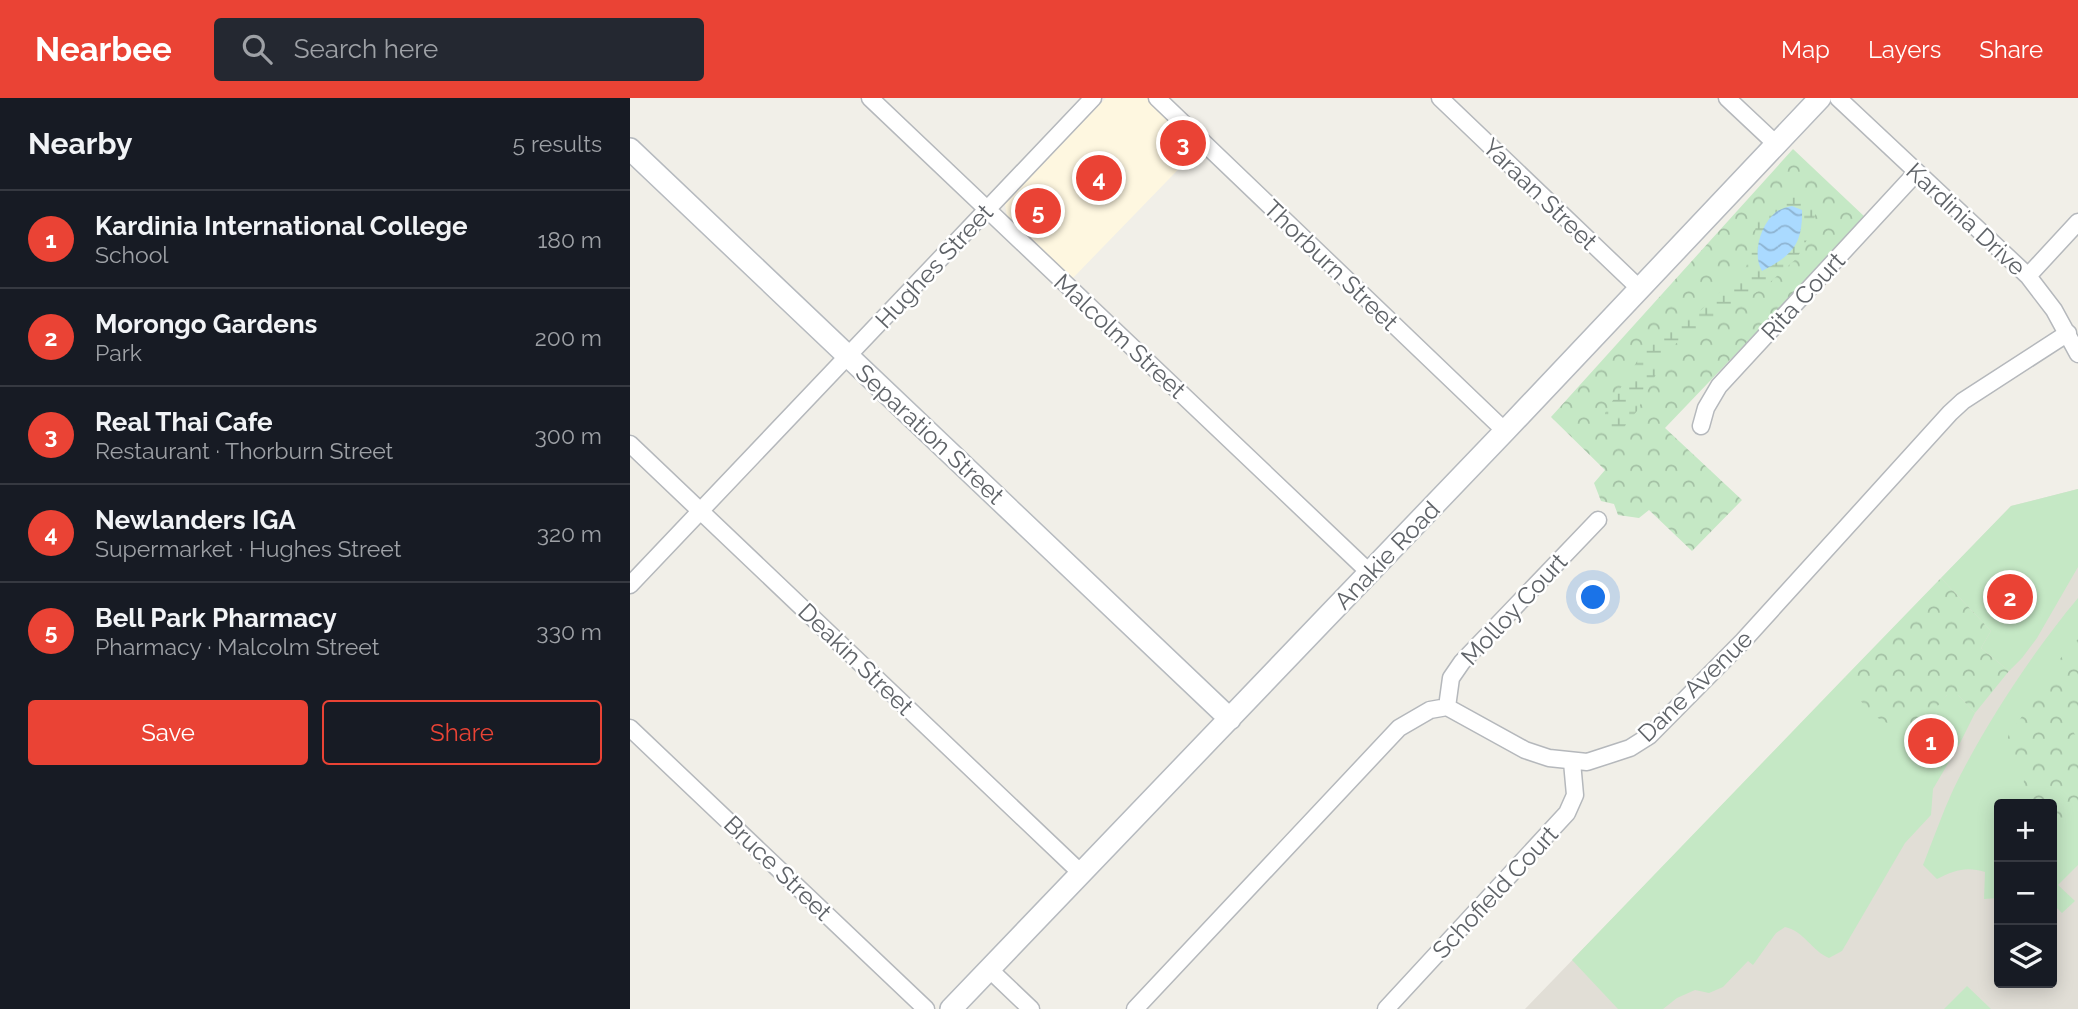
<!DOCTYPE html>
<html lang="en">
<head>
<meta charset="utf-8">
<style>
  body { margin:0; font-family:Raleway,sans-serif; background:#242831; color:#f1f3f6 }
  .controls { position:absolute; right:21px; bottom:21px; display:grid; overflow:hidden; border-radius:7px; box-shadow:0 4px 18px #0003 }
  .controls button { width:63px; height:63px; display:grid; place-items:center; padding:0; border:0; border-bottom:2px solid #363941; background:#171b24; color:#f1f3f6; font:35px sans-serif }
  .you { position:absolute; left:964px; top:500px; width:24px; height:24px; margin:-18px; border:5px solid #fff; border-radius:50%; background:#1a73e8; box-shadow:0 0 0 10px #1a73e833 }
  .badge { display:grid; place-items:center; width:46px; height:46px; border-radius:50%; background:#ea4335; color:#fff; font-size:23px; font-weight:700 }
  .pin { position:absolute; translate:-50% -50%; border:4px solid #fff; box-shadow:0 2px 7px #0006 }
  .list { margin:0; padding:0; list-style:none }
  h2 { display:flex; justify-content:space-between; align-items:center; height:91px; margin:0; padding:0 28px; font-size:30px }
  h2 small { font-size:23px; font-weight:400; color:#9ea1a6 }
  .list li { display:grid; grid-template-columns:46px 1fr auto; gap:21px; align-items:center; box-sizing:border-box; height:98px; padding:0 28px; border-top:2px solid #363941 }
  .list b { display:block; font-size:26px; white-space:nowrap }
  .list p { margin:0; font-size:23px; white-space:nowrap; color:#9ea1a6 }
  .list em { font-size:23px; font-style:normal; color:#9ea1a6 }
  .actions { display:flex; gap:14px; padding:21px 28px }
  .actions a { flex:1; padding:16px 0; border:2px solid #ea4335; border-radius:7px; text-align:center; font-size:24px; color:#ea4335 }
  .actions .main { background:#ea4335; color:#fff }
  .icon { flex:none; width:38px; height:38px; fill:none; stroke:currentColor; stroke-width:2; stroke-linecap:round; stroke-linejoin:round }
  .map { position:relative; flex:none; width:1448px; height:911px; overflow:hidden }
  header { display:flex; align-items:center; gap:42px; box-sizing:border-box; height:98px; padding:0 35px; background:#ea4335; color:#fff }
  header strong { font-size:33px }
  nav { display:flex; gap:38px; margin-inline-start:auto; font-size:24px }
  .search { width:490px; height:63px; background:#242831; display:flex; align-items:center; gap:18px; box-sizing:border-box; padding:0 24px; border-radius:7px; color:#9ea1a6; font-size:26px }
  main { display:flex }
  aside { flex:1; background:#171b24 }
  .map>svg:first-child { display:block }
  .commercial { fill:#fef7e0 }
  .education { fill:#e1ded6; fill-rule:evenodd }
  .green { fill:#c5e8c5 }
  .forest { fill:url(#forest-crowns) }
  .wetland { fill:url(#wetland-marsh) }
  .water { fill:url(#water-waves) }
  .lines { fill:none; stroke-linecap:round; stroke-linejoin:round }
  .minor-casing { stroke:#b5b8bc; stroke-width:19 }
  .secondary-casing { stroke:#b6babf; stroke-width:24 }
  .minor { stroke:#fff; stroke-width:16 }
  .secondary { stroke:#fff; stroke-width:21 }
  .labels { text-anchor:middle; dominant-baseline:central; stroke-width:5; stroke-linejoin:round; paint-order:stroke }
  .street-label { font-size:24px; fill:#5f6368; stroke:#fff }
</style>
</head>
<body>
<header>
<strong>Nearbee</strong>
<div class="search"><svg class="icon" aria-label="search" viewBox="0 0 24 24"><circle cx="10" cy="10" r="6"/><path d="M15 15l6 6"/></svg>Search here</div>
<nav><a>Map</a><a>Layers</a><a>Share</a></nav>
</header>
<main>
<aside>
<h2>Nearby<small>5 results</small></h2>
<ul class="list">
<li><span class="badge">1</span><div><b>Kardinia International College</b><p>School</p></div><em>180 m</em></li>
<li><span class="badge">2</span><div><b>Morongo Gardens</b><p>Park</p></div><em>200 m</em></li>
<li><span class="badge">3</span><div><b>Real Thai Cafe</b><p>Restaurant · Thorburn Street</p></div><em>300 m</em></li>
<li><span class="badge">4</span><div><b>Newlanders IGA</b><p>Supermarket · Hughes Street</p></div><em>320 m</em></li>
<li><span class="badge">5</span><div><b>Bell Park Pharmacy</b><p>Pharmacy · Malcolm Street</p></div><em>330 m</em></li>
</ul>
<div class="actions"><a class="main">Save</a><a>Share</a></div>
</aside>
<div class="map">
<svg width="1448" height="911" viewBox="0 0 1448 911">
  <defs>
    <pattern id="forest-crowns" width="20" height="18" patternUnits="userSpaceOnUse" patternTransform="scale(1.75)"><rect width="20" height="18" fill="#c5e8c5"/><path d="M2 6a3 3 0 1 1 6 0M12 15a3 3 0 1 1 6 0" fill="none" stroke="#a3c0a4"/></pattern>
    <pattern id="wetland-marsh" width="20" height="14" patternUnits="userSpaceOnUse" patternTransform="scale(1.75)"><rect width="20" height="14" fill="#c5e8c5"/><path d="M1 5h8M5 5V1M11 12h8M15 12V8" fill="none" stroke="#a3c0a4"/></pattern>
    <pattern id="water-waves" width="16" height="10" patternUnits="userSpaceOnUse" patternTransform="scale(1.75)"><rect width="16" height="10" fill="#aadaff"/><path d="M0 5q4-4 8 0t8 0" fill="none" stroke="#8eb4d2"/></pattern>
  </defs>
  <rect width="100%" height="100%" fill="#f1efe8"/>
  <path class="commercial" d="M476 0H518L570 49 441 182 377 119 375 106 384 91 390 90Z"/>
  <path class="education" d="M1448 391V911H895L1381 408ZM1369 706H1422V885H1369Z"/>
  <path class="green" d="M1448 391V469L1407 540 1392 560 1379 573 1351 550 1361 533 1311 480 1381 408Z
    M1448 500V767L1428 787 1445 803 1432 815 1422 805V706H1369V800L1354 801 1355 774C1337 768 1324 772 1307 781L1293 767C1303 742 1312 716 1323 692 1354 628 1402 555 1448 500Z
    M1215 579 1225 586 1232 605 1293 622 1317 597H1328L1345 615 1330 645 1303 691 1301 717 1275 745 1212 853 1199 860C1182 853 1174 833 1155 829L1146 835 1123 867 1118 863 1093 889 1079 895 1065 892 1047 900 1033 911H988L942 862Z
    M1337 888 1361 911H1314Z"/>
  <path class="forest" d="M1163 51 1236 120 1035 330 1112 402 1062 453 1019 412 1009 420 988 417 984 406 971 403 964 385 975 372 921 319Z
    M1311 480 1361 533 1351 550 1379 573 1345 615 1328 597H1317C1310 605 1303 614 1295 621 1274 638 1247 624 1233 606 1224 594 1230 590 1215 579Z
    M1448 541V616L1442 632 1448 641V727L1423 728 1422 706H1396C1387 676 1408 674 1373 655L1379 636 1401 606 1418 574Z"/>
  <path class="wetland" d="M1170 92 1187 111 1179 138 1167 160 1137 187 1082 224 1053 239 1038 253 1007 313 991 333 979 334 975 326V315L1024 236 1045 220 1067 216 1116 169 1125 140 1126 120 1154 97Z"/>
  <path class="water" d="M1162 108 1172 112C1173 147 1161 158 1132 173 1122 156 1130 127 1146 114 1150 111 1157 109 1162 108Z"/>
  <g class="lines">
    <defs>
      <path id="minor" d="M240 0 740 475
        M527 0 875 333
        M810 0 1010 191
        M1097 0 1146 46
        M1208 0 1398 178 1424 212 1448 256
        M1398 178 1448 124
        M1071 328 1076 310 1089 288 1286 75
        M0 346 452 776
        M0 487 463 0
        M817 609 821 580 832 564 968 422
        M0 630 296 911
        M359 871 401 911
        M505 911 769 630 800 612 817 609 895 652 919 660 957 664 1000 650 1019 638 1113 543 1320 315 1333 303 1438 235
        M756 911 937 715 945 697 942 664"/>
      <path id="secondary" d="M0 51 600 621
        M321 911 875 333 1190 0"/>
    </defs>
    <use href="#minor" class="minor-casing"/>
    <use href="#secondary" class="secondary-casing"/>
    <use href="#minor" class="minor"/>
    <use href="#secondary" class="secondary"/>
  </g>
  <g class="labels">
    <g class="street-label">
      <text transform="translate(910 96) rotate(44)">Yaraan Street</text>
      <text transform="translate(1336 121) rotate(43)">Kardinia Drive</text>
      <text transform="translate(701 167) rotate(44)">Thorburn Street</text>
      <text transform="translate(304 168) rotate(-47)">Hughes Street</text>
      <text transform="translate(1173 198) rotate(-47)">Rita Court</text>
      <text transform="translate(490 238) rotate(43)">Malcolm Street</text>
      <text transform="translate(300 336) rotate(43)">Separation Street</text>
      <text transform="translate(757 457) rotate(-46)">Anakie Road</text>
      <text transform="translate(884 511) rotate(-47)">Molloy Court</text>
      <text transform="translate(226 561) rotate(44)">Deakin Street</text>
      <text transform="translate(1065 588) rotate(-44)">Dane Avenue</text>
      <text transform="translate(148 770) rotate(44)">Bruce Street</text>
      <text transform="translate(865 794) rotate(-47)">Schofield Court</text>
    </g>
  </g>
</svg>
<div class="controls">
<button>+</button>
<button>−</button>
<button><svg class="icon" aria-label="layers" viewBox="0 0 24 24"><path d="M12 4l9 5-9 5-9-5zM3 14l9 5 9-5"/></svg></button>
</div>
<div class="you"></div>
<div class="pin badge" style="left:1301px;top:643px">1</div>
<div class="pin badge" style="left:1380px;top:499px">2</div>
<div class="pin badge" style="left:553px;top:45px">3</div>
<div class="pin badge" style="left:469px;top:80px">4</div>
<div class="pin badge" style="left:408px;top:113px">5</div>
</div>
</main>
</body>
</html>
